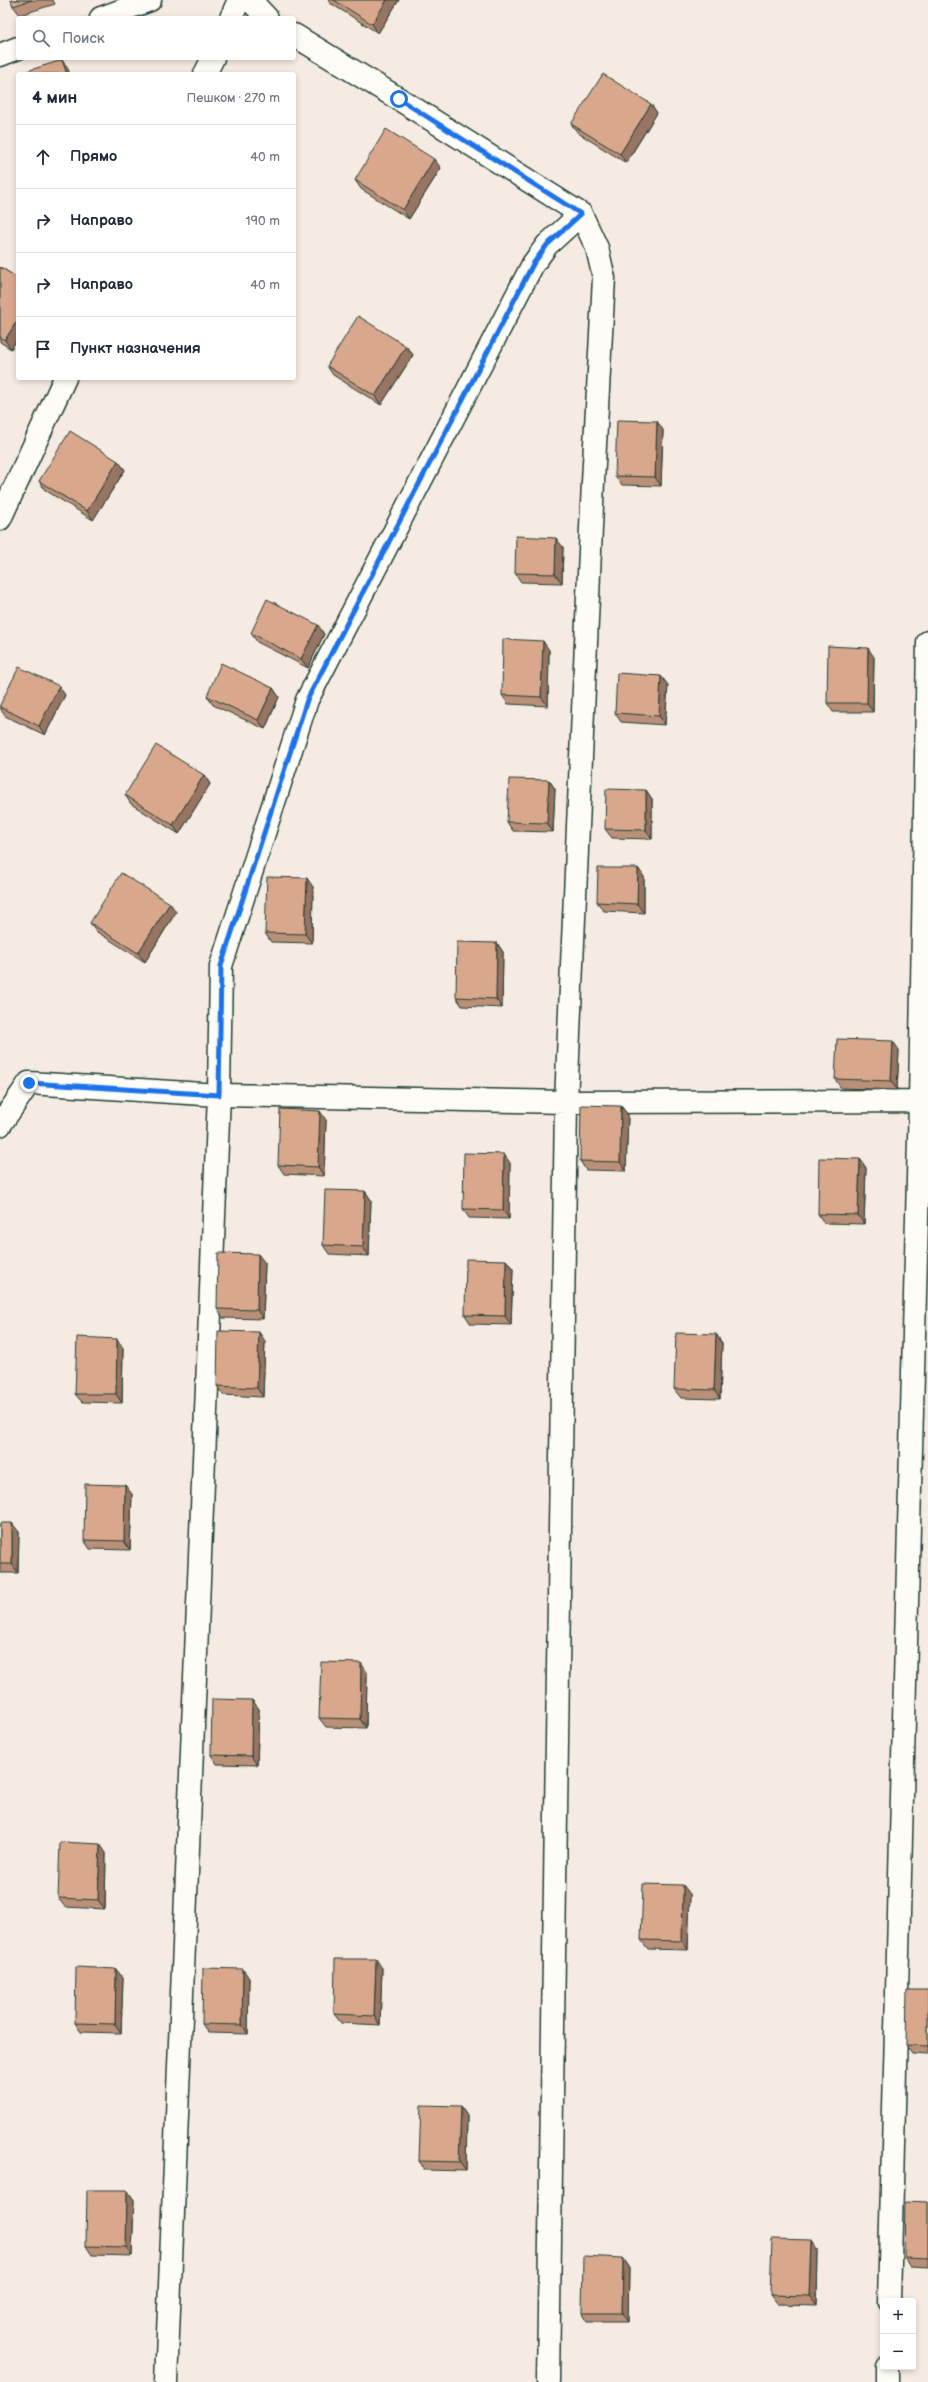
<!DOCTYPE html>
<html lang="ru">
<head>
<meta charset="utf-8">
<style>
  body { margin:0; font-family:"Balsamiq Sans",sans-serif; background:#f2f2f3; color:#1f2937 }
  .controls { position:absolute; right:12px; bottom:12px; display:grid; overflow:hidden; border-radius:4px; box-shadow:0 2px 6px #0003 }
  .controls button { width:36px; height:36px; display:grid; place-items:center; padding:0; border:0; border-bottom:1px solid #e0e1e3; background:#fff; color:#1f2937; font:20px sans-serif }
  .stop { position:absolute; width:12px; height:12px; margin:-9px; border:3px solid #1a73e8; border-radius:50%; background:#fff }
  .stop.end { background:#1a73e8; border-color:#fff; box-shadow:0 1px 4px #0008 }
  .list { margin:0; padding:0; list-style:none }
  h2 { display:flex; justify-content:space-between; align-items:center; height:52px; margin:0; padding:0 16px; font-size:17px }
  h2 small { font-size:13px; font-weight:400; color:#747a83 }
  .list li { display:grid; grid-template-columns:26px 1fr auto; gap:12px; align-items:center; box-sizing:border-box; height:64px; padding:0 16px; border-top:1px solid #e0e1e3 }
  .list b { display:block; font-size:15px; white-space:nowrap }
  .list em { font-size:13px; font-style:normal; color:#747a83 }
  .icon { flex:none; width:22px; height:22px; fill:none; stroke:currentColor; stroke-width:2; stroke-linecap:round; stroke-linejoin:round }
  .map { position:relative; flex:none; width:928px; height:2382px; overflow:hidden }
  .search { position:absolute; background:#fff; box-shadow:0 2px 6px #0003; left:16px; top:16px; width:280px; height:44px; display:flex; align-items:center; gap:10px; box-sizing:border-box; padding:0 14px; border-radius:4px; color:#747a83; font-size:15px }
  .panel { position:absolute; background:#fff; box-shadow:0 2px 6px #0003; left:16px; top:72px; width:280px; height:308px; border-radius:4px }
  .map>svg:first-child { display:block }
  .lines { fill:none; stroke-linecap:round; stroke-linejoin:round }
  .minor-casing { stroke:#1f3d34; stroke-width:25 }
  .minor { stroke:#fdfcf7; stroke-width:22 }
  .wall { fill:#bb9078; stroke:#1f3d34 }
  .shaded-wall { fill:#987562; stroke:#1f3d34 }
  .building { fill:#d9a78c; stroke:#1f3d34 }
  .route { stroke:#1a73e8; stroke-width:5 }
</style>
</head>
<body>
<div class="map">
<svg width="928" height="2382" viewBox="0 0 928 2382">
  <rect width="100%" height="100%" fill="#f6ebe2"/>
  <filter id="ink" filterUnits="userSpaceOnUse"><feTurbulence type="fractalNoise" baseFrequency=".025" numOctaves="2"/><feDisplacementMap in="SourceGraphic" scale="8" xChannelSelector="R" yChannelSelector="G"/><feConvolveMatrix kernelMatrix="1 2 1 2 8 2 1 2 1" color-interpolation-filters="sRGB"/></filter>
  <g filter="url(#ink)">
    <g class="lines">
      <defs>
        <path id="minor" d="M250 0 267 18
          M101 18 150 0
          M231 18 239 0
          M294 35 399 99 581 214 597 248 604 278 593 482 566 1102 548 2382
          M0 55 18 48
          M205 74 213 58
          M0 519 65 378
          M0 1125 29 1083 219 1095 566 1102 928 1101
          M889 2301 920 1101 928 642
          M166 2382 219 1095 221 966 307 700 533 264 547 245 581 214
          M887 2382V2367"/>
      </defs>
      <use href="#minor" class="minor-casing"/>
      <use href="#minor" class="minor"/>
    </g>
    <path class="wall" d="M11 0H53L55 4 20 15 13 6Z
      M328 0H399L378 33 330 3Z
      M651 104 657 113 626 163 578 133 571 124Z
      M441 168 409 219 361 189 355 180Z
      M0 267 18 278V338L11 349 0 342Z
      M406 346 413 355 381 405 333 375 327 366Z
      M663 430 661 486 622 485 615 476Z
      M118 461 125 470 93 520 45 490 39 481Z
      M563 547 562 583 521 582 515 573Z
      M251 633 324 634 308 668 257 642Z
      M549 650 548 706 508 704 502 695Z
      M874 657 873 712H833L827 703Z
      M668 685 665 725 621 722 615 713Z
      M273 688 279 697 265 729 213 705 207 696Z
      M65 695 45 735 5 716 0 708V705Z
      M204 775 210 784 179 834 131 804 125 795Z
      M549 780 555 789 553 832 513 831 507 822Z
      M646 790 652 799V839L612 838 605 829Z
      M638 868 644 877V913L604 911 597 902Z
      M313 887 312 943 271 942 265 933Z
      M176 912 145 962 97 932 90 923Z
      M497 943 503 952 502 1008 462 1006 456 997Z
      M899 1050 897 1090 841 1088 835 1079Z
      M621 1106 628 1115 626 1171 586 1170 580 1161Z
      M326 1120 324 1176 284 1174 278 1165Z
      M860 1159 866 1168 864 1224 824 1223 818 1214Z
      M510 1163 509 1219 469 1218 463 1209Z
      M365 1191 371 1200 369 1256 329 1254 323 1245Z
      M506 1260 513 1269 511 1325 471 1324 465 1315Z
      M265 1263 263 1319 223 1318 217 1309Z
      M716 1334 722 1343 720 1399 681 1398 674 1389Z
      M117 1339 123 1348 122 1403 82 1402 75 1394Z
      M265 1341 263 1397 223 1395 217 1386Z
      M132 1494 130 1550 90 1549 84 1540Z
      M0 1523 19 1532 18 1573H0Z
      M367 1672 366 1728 326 1727 319 1718Z
      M252 1700 259 1709 257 1765 217 1764 211 1755Z
      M106 1853 105 1909 65 1907 58 1898Z
      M690 1894 688 1950 648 1949 641 1940Z
      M382 1968 380 2025 341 2023 334 2014Z
      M123 1978 121 2033 81 2032 75 2023Z
      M249 1978 248 2034 208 2033 202 2024Z
      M928 1990V2055L912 2054 906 2045Z
      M461 2106 467 2115 466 2171 425 2170 419 2161Z
      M127 2190 134 2200 132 2256 92 2255 86 2246Z
      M928 2202V2267L910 2266 904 2257Z
      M818 2249 817 2305 777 2304 770 2295Z
      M623 2258 629 2267 628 2322H588L582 2313Z"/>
    <path class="shaded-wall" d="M387 0H399L378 33 372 24Z
      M62 60 68 69 70 74H67Z
      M651 104 657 113 626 163 620 154Z
      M434 159 441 168 409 219 403 210Z
      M18 319V338L11 349 5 340Z
      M406 346 413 355 381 405 375 396Z
      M657 421 663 430 661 486 655 477Z
      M118 461 125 470 93 520 87 511Z
      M556 538 563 547 562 583 555 574Z
      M318 625 324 634 308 668 301 659Z
      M543 641 549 650 548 706 541 697Z
      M868 648 874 657 873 712 867 703Z
      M661 676 668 685 665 725 659 716Z
      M59 686 65 695 45 735 39 726Z
      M273 688 279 697 265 729 258 720Z
      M204 775 210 784 179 834 173 825Z
      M549 780 555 789 553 832 547 823Z
      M646 790 652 799V839L646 830Z
      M638 868 644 877V913L637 904Z
      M307 878 313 887 312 943 305 934Z
      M170 903 176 912 145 962 138 953Z
      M497 943 503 952 502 1008 496 999Z
      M893 1041 899 1050 897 1090 891 1081Z
      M621 1106 628 1115 626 1171 620 1162Z
      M320 1111 326 1120 324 1176 318 1167Z
      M504 1154 510 1163 509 1219 503 1210Z
      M860 1159 866 1168 864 1224 858 1215Z
      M365 1191 371 1200 369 1256 363 1247Z
      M258 1254 265 1263 263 1319 257 1310Z
      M506 1260 513 1269 511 1325 505 1316Z
      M259 1332 265 1341 263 1397 257 1388Z
      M716 1334 722 1343 720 1399 714 1390Z
      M117 1339 123 1348 122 1403 116 1394Z
      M125 1485 132 1494 130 1550 124 1541Z
      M12 1523 19 1532 18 1573 12 1564Z
      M361 1663 367 1672 366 1728 360 1719Z
      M252 1700 259 1709 257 1765 251 1756Z
      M100 1844 106 1853 105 1909 98 1900Z
      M683 1885 690 1894 688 1950 682 1941Z
      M376 1959 382 1968 380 2025 374 2016Z
      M116 1969 123 1978 121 2033 115 2024Z
      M243 1969 249 1978 248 2034 242 2025Z
      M461 2106 467 2115 466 2171 459 2162Z
      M127 2190 134 2200 132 2256 126 2247Z
      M812 2240 818 2249 817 2305 810 2296Z
      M623 2258 629 2267 628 2322 622 2313Z"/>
    <path class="building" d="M11 0H32L13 6Z
      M334 0H387L372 24Z
      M62 60 67 74H28L27 71Z
      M603 74 651 104 620 154 571 124Z
      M386 129 434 159 403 210 355 180Z
      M0 267 18 278V319L5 340 0 337Z
      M358 316 406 346 375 396 327 366Z
      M617 420 657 421 655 477 615 476Z
      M70 431 118 461 87 511 39 481Z
      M516 536 556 538 555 574 515 573Z
      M267 599 318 625 301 659 251 633Z
      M503 639 543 641 541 697 502 695Z
      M828 646 868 648 867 703H827Z
      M221 663 273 688 258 720 207 696Z
      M19 667 59 686 39 726 0 707V705Z
      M617 673 661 676 659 716 615 713Z
      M156 745 204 775 173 825 125 795Z
      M509 779 549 780 547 823 507 822Z
      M606 789 646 790V830L605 829Z
      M598 868H638L637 904 597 902Z
      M121 873 170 903 138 953 90 923Z
      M267 877 307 878 305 934 265 933Z
      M457 942 497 943 496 999 456 997Z
      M837 1039 893 1041 891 1081 835 1079Z
      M581 1105 621 1106 620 1162 580 1161Z
      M280 1109 320 1111 318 1167 278 1165Z
      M464 1153 504 1154 503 1210 463 1209Z
      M819 1158 860 1159 858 1215 818 1214Z
      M325 1190 365 1191 363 1247 323 1245Z
      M218 1253 258 1254 257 1310 217 1309Z
      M466 1259 506 1260 505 1316 465 1315Z
      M218 1331 259 1332 257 1388 217 1386Z
      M676 1333 716 1334 714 1390 674 1389Z
      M77 1337 117 1339 116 1394H75Z
      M85 1484 125 1485 124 1541 84 1540Z
      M0 1523H12V1564H0Z
      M321 1662 361 1663 360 1719 319 1718Z
      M212 1699 252 1700 251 1756 211 1755Z
      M60 1842 100 1844 98 1900 58 1898Z
      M643 1884 683 1885 682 1941 641 1940Z
      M335 1959H376L374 2016 334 2014Z
      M76 1967 116 1969 115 2024 75 2023Z
      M203 1968 243 1969 242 2025 202 2024Z
      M907 1990H928V2046L906 2045Z
      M421 2105 461 2106 459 2162 419 2161Z
      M87 2190H127L126 2247 86 2246Z
      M905 2201 928 2202V2258L904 2257Z
      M772 2239 812 2240 810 2296 770 2295Z
      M583 2256 623 2258 622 2313H582Z"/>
  </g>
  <g class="lines" filter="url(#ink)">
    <path class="route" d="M29 1083 219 1095 221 966 307 700 533 264 547 245 581 214 399 99"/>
  </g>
</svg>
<div class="controls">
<button>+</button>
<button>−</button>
</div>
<div class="stop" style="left:399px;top:99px"></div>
<div class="stop end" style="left:29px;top:1083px"></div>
<div class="search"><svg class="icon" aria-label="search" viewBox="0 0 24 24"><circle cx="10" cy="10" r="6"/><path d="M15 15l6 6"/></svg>Поиск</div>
<section class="panel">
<h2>4 мин<small>Пешком · 270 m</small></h2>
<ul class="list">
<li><svg class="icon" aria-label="ahead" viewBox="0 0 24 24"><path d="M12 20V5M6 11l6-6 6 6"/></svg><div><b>Прямо</b></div><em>40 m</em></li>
<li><svg class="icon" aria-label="right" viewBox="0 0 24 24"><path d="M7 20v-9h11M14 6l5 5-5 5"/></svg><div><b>Направо</b></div><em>190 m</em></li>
<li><svg class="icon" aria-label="right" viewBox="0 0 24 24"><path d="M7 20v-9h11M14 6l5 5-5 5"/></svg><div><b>Направо</b></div><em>40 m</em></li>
<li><svg class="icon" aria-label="arrive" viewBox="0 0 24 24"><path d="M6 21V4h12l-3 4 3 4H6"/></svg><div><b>Пункт назначения</b></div></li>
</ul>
</section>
</div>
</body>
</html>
